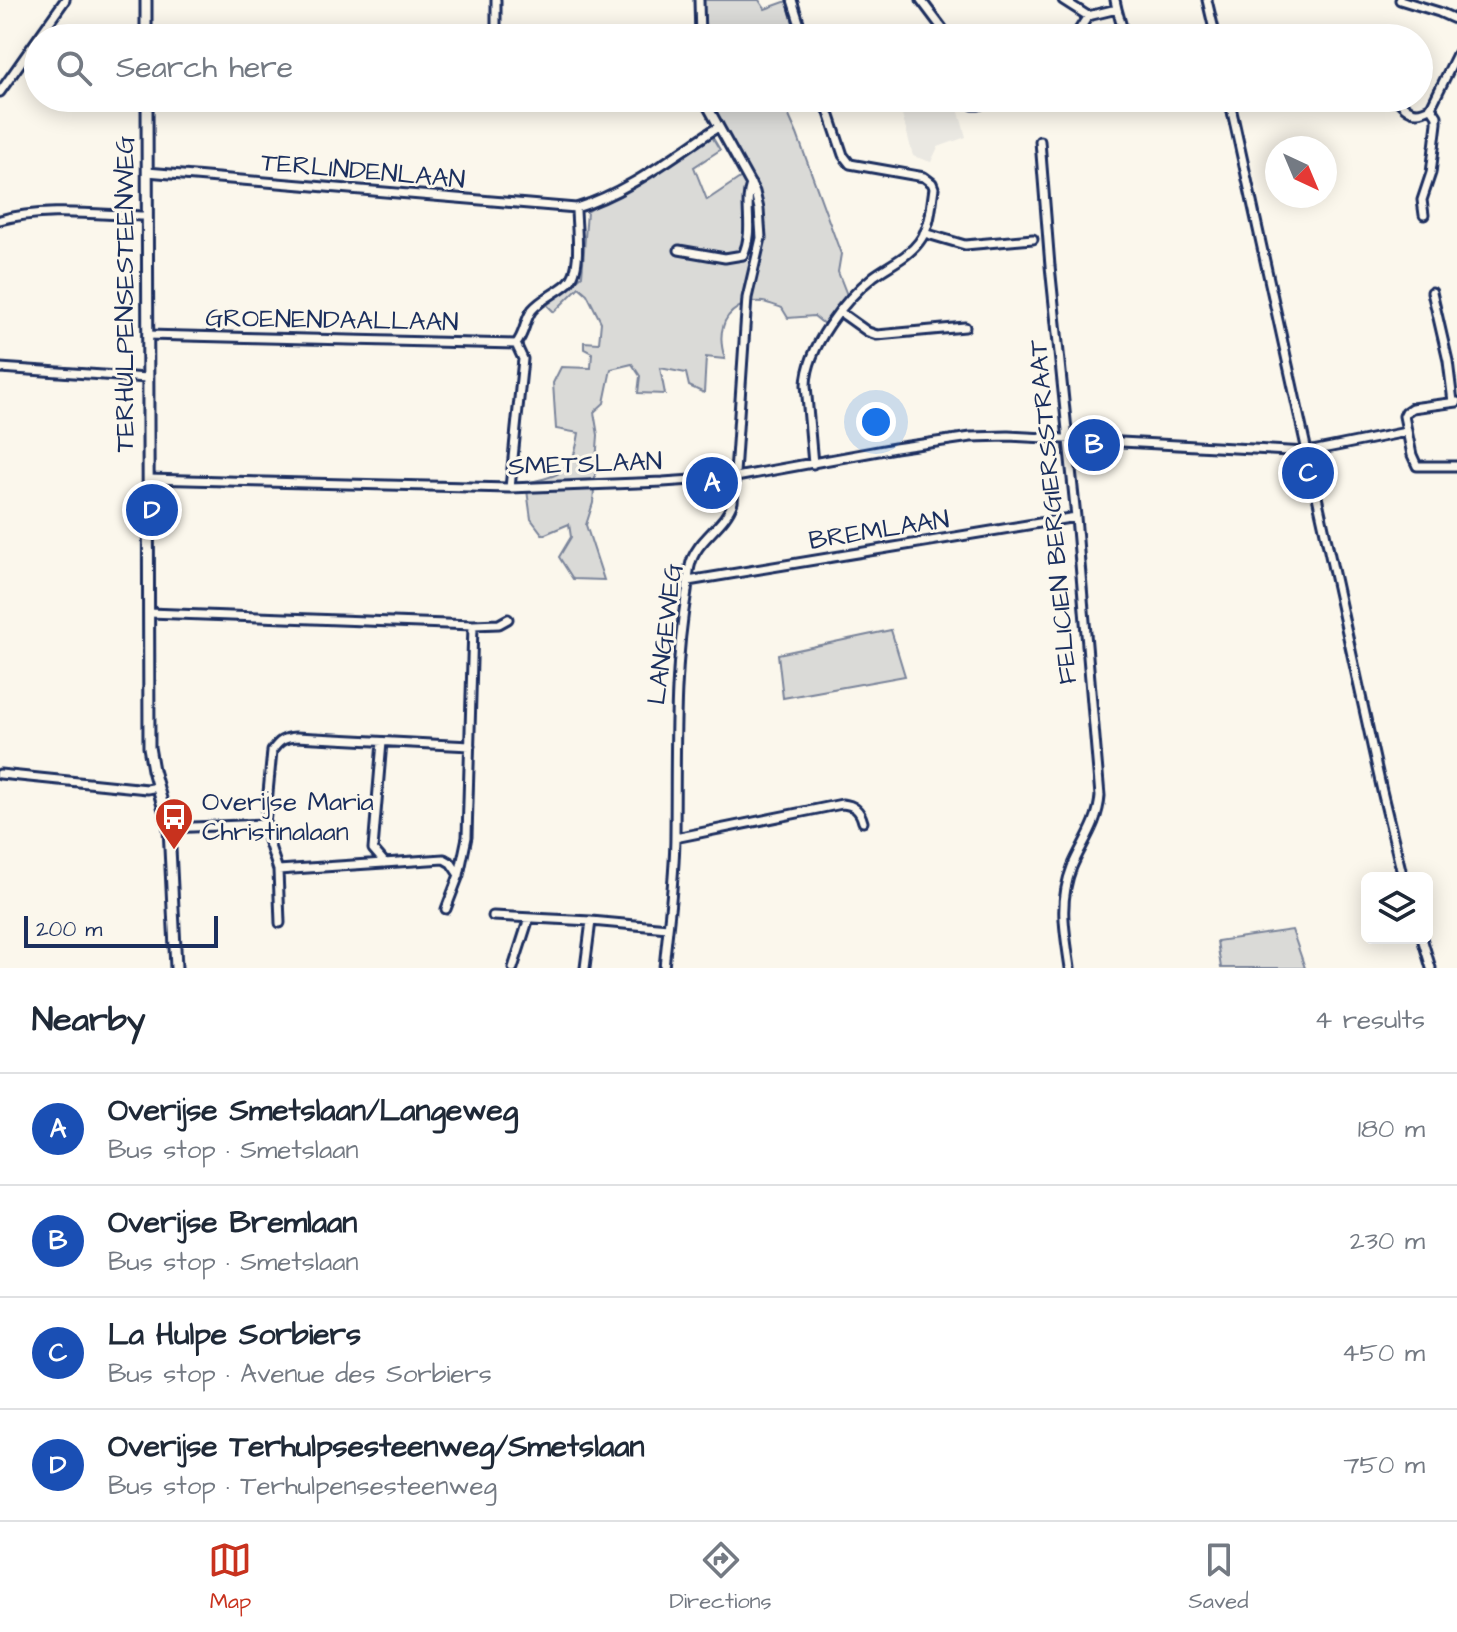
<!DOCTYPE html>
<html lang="en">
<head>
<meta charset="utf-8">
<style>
  body { margin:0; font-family:"Architects Daughter",sans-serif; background:#f2f2f3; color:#1f2937 }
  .controls { position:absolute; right:24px; bottom:24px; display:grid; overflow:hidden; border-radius:12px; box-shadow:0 4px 20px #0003 }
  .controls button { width:72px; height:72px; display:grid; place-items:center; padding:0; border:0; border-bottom:2px solid #e0e1e3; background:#fff; color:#1f2937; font:40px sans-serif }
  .compass { position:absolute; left:1265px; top:136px; width:72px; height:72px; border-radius:50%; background:#fff; box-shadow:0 4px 20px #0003; rotate:136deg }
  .scale { position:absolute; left:24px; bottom:20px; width:194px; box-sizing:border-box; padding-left:8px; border:4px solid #1b2f5e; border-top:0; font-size:22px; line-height:28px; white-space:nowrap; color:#1b2f5e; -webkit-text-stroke:6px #fbf7ec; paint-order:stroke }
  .you { position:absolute; left:876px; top:422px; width:28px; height:28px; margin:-20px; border:6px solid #fff; border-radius:50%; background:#1a73e8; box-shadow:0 0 0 12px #1a73e833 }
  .badge { display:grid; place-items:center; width:52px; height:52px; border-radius:50%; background:#c8321e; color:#fff; font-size:26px; font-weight:700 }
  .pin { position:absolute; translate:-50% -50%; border:4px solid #fff; box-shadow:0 2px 8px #0006 }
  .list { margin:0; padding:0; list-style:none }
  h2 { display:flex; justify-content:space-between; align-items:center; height:104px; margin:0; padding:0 32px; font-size:34px }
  h2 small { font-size:26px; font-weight:400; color:#747a83 }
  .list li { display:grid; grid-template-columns:52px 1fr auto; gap:24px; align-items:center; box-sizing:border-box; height:112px; padding:0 32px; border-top:2px solid #e0e1e3 }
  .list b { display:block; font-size:30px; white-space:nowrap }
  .list p { margin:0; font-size:26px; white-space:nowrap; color:#747a83 }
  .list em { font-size:26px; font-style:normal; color:#747a83 }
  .icon { flex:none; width:44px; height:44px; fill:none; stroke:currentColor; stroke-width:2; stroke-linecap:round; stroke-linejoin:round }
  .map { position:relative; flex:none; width:1457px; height:968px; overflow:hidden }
  .search { position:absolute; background:#fff; box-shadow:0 4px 20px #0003; left:24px; right:24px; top:24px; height:88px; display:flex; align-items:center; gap:20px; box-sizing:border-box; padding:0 28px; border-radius:44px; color:#747a83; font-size:30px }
  .sheet { height:552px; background:#fff }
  nav { display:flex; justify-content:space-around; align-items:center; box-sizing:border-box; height:112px; border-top:2px solid #e0e1e3; background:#fff; font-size:22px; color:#747a83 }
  nav a { display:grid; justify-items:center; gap:4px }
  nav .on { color:#c8321e }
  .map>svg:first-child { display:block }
  .built { fill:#eae8e2 }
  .green { fill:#dadad7; stroke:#7a849a; stroke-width:2 }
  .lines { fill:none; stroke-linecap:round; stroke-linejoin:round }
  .minor-casing { stroke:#1b2f5e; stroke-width:13 }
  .major-casing { stroke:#1b2f5e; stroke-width:15 }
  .minor { stroke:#fbf7ec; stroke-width:7 }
  .major { stroke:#fbf7ec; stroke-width:9 }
  .labels { text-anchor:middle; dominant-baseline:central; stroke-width:6; stroke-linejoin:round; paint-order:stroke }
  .street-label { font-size:26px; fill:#1b2f5e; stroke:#fbf7ec }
  .poi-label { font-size:26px; fill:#1b2f5e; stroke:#fbf7ec; text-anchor:start }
</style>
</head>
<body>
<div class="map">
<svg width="1457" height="968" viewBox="0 0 1457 968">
  <rect width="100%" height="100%" fill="#fbf7ec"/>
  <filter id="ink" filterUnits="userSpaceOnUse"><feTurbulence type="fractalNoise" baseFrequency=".0125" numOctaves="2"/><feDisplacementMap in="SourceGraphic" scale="16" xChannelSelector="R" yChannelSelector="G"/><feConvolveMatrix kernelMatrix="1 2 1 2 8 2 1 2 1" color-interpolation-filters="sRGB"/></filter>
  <g filter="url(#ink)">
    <path class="built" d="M915 98H926L934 104 955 98 966 137 938 147 931 162 913 156 902 114Z"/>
    <path class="green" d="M702 0H759L765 9 787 1 797 38H703Z
      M709 98H781L797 134 841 254 838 272 847 295 824 324 814 316 788 318 782 308C776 306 769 303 763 302 747 300 727 310 723 327 720 336 722 349 725 359L706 357 704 393 689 386 686 373 660 368 665 394 638 393 640 376 632 364 611 369 604 403 594 412 598 435 593 503 586 525 604 580 573 579 559 557 571 537 569 524 543 535 531 519 526 483C562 475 573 472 579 433L556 429 553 383 561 367 591 368 592 353 584 349V342L599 343 601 322 587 294 579 287 554 312 547 305 582 276 587 212 711 135 720 150 694 167 707 200 743 176Z
      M891 630 905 676 783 698 778 654Z
      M1292 930 1305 968H1221L1217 941Z"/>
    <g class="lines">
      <defs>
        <path id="minor" d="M496 0V38
          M699 0 700 38
          M792 0 804 38
          M921 0 942 28 948 38
          M1063 0 1088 16
          M1207 0 1216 38
          M1400 0 1439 12 1457 20
          M1117 9 1125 38
          M38 38 65 0
          M1074 38 1088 16 1117 9 1115 0
          M0 92 38 38
          M969 98 973 105H979L996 98
          M1229 98 1382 791 1403 878
          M1396 98C1407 111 1415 117 1431 107L1457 54
          M1040 141 1050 266 1076 517 1100 796C1098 824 1082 843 1072 867 1058 903 1065 932 1070 968
          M147 172 576 208C627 193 673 156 718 127
          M1424 215 1422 200 1431 173 1437 123V116L1431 107
          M0 220C46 207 100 215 147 216
          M924 233 965 245 1033 239
          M679 250 725 258 743 255C755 228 743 207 751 184
          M1432 292 1448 361 1453 402
          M840 312 868 332 877 335 965 327
          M147 335 516 344
          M0 368 147 378
          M1457 402 1412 408 1406 412 1404 416 1412 455 1417 466H1457
          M813 464 806 385C807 347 845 299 874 276 889 265 908 257 919 242 931 227 931 206 934 188L932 183 924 177 850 164 843 155 824 98
          M148 479 510 488 663 482 736 477 895 448 971 437 1008 436 1307 452 1406 432
          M510 488 523 359 516 344C525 334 524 321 532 310 542 298 557 293 568 283 583 270 576 228 576 208
          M688 581 1076 517
          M149 613 473 625 499 624 508 619
          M382 742 373 849 385 863
          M0 774 147 789 158 787
          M169 828 265 824
          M675 838 842 804C854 805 860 810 863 822
          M278 870 444 859 451 863 459 875
          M446 909 459 875 467 837 473 625
          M493 916 591 921 668 928
          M280 923 278 870 266 834 265 824 272 751C279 741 283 738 296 737L470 746
          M1422 938 1431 968
          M513 968 529 918
          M585 968 591 921
          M664 968C668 924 675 879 675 834 676 751 673 673 687 591 688 583 688 574 690 566 695 540 725 527 733 502L747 298 761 238 759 209 755 192 703 98"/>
        <path id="major" d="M146 0V38
          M147 98 149 747 153 770 169 828 176 968"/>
      </defs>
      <use href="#minor" class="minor-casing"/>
      <use href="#major" class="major-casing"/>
      <use href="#minor" class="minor"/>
      <use href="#major" class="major"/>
    </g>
  </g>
  <defs>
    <symbol id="bus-pin" viewBox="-11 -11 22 30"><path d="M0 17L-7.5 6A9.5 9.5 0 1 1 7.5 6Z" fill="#c8321e" stroke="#fbf7ec"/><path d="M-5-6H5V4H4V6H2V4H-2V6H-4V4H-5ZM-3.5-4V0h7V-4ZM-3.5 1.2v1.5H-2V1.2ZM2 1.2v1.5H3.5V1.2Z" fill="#fff"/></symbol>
  </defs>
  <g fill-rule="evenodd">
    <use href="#bus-pin" x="152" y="795" width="44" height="60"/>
  </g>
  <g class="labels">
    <g class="street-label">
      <text transform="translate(363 171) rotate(5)">TERLINDENLAAN</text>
      <text transform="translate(125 294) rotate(-90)">TERHULPENSESTEENWEG</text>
      <text transform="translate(332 320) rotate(1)">GROENENDAALLAAN</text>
      <text transform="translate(585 464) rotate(-2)">SMETSLAAN</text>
      <text transform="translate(1053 512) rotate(-95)">FELICIEN BERGIERSSTRAAT</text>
      <text transform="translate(879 530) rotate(-9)">BREMLAAN</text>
      <text transform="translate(665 634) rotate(-83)">LANGEWEG</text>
    </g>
    <g class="poi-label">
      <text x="202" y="802">Overijse Maria<tspan x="202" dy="30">Christinalaan</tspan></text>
    </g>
  </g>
</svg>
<div class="controls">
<button><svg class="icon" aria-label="layers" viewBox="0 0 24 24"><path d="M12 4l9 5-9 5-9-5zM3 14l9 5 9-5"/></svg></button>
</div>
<svg class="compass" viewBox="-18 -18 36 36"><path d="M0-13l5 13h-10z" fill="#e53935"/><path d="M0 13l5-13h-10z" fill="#747a83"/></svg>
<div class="scale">200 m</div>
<div class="you"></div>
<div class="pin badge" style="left:712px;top:483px;background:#1a4fb4">A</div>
<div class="pin badge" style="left:1094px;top:445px;background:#1a4fb4">B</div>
<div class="pin badge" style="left:1308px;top:473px;background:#1a4fb4">C</div>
<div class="pin badge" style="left:152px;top:510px;background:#1a4fb4">D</div>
<div class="search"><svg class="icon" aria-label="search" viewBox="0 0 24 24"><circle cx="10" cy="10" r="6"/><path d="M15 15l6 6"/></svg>Search here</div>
</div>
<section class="sheet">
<h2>Nearby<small>4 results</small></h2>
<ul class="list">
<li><span class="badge" style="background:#1a4fb4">A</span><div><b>Overijse Smetslaan/Langeweg</b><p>Bus stop · Smetslaan</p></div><em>180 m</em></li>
<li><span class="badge" style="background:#1a4fb4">B</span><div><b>Overijse Bremlaan</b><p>Bus stop · Smetslaan</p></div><em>230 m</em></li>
<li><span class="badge" style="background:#1a4fb4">C</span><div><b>La Hulpe Sorbiers</b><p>Bus stop · Avenue des Sorbiers</p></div><em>450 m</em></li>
<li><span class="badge" style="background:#1a4fb4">D</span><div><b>Overijse Terhulpsesteenweg/Smetslaan</b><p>Bus stop · Terhulpensesteenweg</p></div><em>750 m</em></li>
</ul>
</section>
<nav>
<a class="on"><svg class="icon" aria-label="map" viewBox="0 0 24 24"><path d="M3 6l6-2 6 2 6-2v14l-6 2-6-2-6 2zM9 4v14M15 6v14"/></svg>Map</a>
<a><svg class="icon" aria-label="directions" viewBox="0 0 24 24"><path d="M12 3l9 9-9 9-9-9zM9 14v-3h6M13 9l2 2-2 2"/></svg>Directions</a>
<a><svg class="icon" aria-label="saved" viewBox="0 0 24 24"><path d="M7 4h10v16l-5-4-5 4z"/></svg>Saved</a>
</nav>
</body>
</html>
